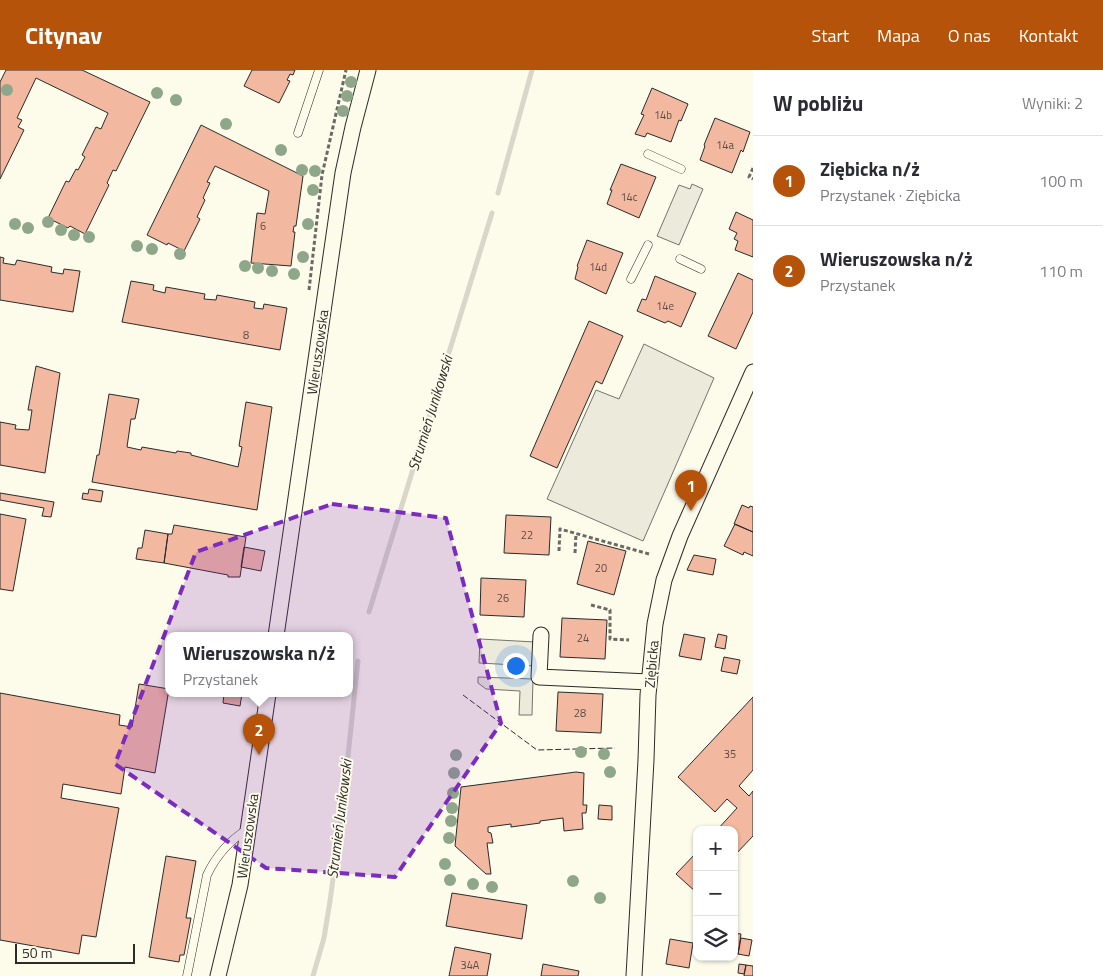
<!DOCTYPE html>
<html lang="pl">
<head>
<meta charset="utf-8">
<style>
  body { margin:0; font-family:"Titillium Web",sans-serif; background:#f2f2f3; color:#2b2b33 }
  .controls { position:absolute; right:15px; bottom:15px; display:grid; overflow:hidden; border-radius:10px; box-shadow:0 1px 4px #0004 }
  .controls button { width:45px; height:45px; display:grid; place-items:center; padding:0; border:0; border-bottom:1px solid #e1e1e2; background:#fff; color:#2b2b33; font:25px sans-serif }
  .scale { position:absolute; left:15px; bottom:12px; width:120px; box-sizing:border-box; padding-left:5px; border:2px solid #2b2b2b; border-top:0; font-size:14px; line-height:18px; white-space:nowrap; color:#2b2b2b; -webkit-text-stroke:4px #fdfbea; paint-order:stroke }
  .you { position:absolute; left:515px; top:595px; width:18px; height:18px; margin:-12px; border:4px solid #fff; border-radius:50%; background:#1a73e8; box-shadow:0 0 0 8px #1a73e833 }
  .badge { display:grid; place-items:center; width:32px; height:32px; border-radius:50%; background:#b45309; color:#fff; font-size:16px; font-weight:700 }
  .pin { position:absolute; translate:-50% -41px; filter:drop-shadow(0 1px 2px #0008) }
  .pin::after { content:''; position:absolute; top:26px; width:18px; height:15px; background:inherit; clip-path:polygon(0 0,100% 0,50% 100%) }
  .popup { position:absolute; left:165px; top:562px; width:188px; height:65px; box-sizing:border-box; display:grid; place-content:center; border-radius:10px; background:#fff; filter:drop-shadow(0 1px 4px #0005); font-size:16px; white-space:nowrap; color:#7c7c81 }
  .popup b { font-size:19px; color:#2b2b33 }
  .popup::after { content:''; position:absolute; left:50%; top:100%; margin-left:-10px; border:10px solid transparent; border-top-color:#fff }
  .list { margin:0; padding:0; list-style:none }
  h2 { display:flex; justify-content:space-between; align-items:center; height:65px; margin:0; padding:0 20px; font-size:21px }
  h2 small { font-size:16px; font-weight:400; color:#7c7c81 }
  .list li { display:grid; grid-template-columns:32px 1fr auto; gap:15px; align-items:center; box-sizing:border-box; height:90px; padding:0 20px; border-top:1px solid #e1e1e2 }
  .list b { display:block; font-size:19px; white-space:nowrap }
  .list p { margin:0; font-size:16px; white-space:nowrap; color:#7c7c81 }
  .list em { font-size:16px; font-style:normal; color:#7c7c81 }
  .icon { flex:none; width:28px; height:28px; fill:none; stroke:currentColor; stroke-width:2; stroke-linecap:round; stroke-linejoin:round }
  .map { position:relative; flex:none; width:753px; height:906px; overflow:hidden }
  header { display:flex; align-items:center; gap:30px; box-sizing:border-box; height:70px; padding:0 25px; background:#b45309; color:#fff }
  header strong { font-size:24px }
  nav { display:flex; gap:28px; margin-inline-start:auto; font-size:18px }
  main { display:flex }
  aside { flex:1; background:#fff }
  .map>svg:first-child { display:block }
  .parking { fill:#eceadb; stroke:#74746e }
  .lines { fill:none; stroke-linecap:round; stroke-linejoin:round }
  .stream { stroke:#d8d7c9; stroke-width:5 }
  .building { fill:#f2b8a0; stroke:#2b2b2b }
  .service-casing { stroke:#2b2b2b; stroke-width:9 }
  .minor-casing { stroke:#2b2b2b; stroke-width:17 }
  .path { stroke:#6a6964; stroke-width:3; stroke-dasharray:4 2.5; stroke-linecap:butt }
  .service { stroke:#fdfbea; stroke-width:8 }
  .minor { stroke:#fdfbea; stroke-width:15 }
  .fence { stroke:#2b2b2b; stroke-width:1; stroke-dasharray:6 2.5; stroke-linecap:butt }
  .tree { fill:#8ea78a }
  .marked { fill:#7b2cbf; fill-opacity:0.2; stroke:#7b2cbf; stroke-width:4; stroke-dasharray:10 6; stroke-linejoin:round }
  .labels { text-anchor:middle; dominant-baseline:central; stroke-width:4; stroke-linejoin:round; paint-order:stroke }
  .number-label { font-size:11px; fill:#5d4e48 }
  .street-label { font-size:14px; fill:#2b2b2b; stroke:#fdfbea }
  .water-label { font-size:15px; font-style:italic; fill:#2b2b2b; stroke:#fdfbea }
</style>
</head>
<body>
<header>
<strong>Citynav</strong>
<nav><a>Start</a><a>Mapa</a><a>O nas</a><a>Kontakt</a></nav>
</header>
<main>
<div class="map">
<svg width="753" height="906" viewBox="0 0 753 906">
  <rect width="100%" height="100%" fill="#fdfbea"/>
  <path class="parking" d="M692 114 703 119 679 175 657 166 679 115 690 119Z
    M644 274 714 308 643 471 547 429 596 320 619 329Z
    M480 569 535 572 534 596 479 593Z
    M478 607 533 609 532 645H519L520 621 486 619 478 613Z"/>
  <g class="lines">
    <path class="stream" d="M498 123 532 0
      M369 542 492 143
      M313 906 324 868 330 831 342 743 358 591"/>
  </g>
  <path class="building" d="M6 0H82L150 32 116 101 113 100 107 113 109 115 85 164 70 156 68 158 48 148 66 111 69 112 76 99 78 100 85 87 82 85 96 57 101 59 108 43 36 8 17 48 22 50 18 57 24 60 0 109V12Z
    M252 0H295L293 5 290 4 287 10 290 11 279 33 244 16Z
    M652 18 688 34 681 51 679 50 671 72 647 63 645 67 635 64 644 45 641 44Z
    M715 48 750 62 743 82 741 80 732 103 700 90 705 76 704 75Z
    M201 55 303 106 296 156H294L293 162H295L291 196 251 193 257 143 265 144 269 121 215 96 207 112 210 113 203 128 205 130 197 147 200 149 184 181 168 173 167 175 147 165Z
    M621 94 656 107 639 148 607 134 612 120H610Z
    M736 142 753 150V187L735 180 738 171 734 169 737 163 729 159Z
    M587 170 623 183 606 224 575 209 578 197 577 196Z
    M0 187 4 188 3 193 15 195 17 190 52 197 51 202 63 204 64 199 80 201 73 242 0 230Z
    M738 203 753 210V242L736 279 708 266Z
    M655 206 696 223 681 257 668 251 665 253 637 241 642 229 646 230Z
    M131 211 154 215 153 220 165 223 166 217 205 224 204 229 216 230 217 225 255 232 254 238 263 239 264 234 287 238 280 280 122 252Z
    M589 251 623 266 602 314 596 311 557 398 530 386Z
    M36 296 60 303 45 403 0 395V352L16 355 15 359 29 360 32 340H28Z
    M109 324 139 329 135 349H131L127 377 141 380 142 377 176 383 177 381 191 383V385L238 397 242 377 239 376 246 332 272 337 257 440 92 412 97 385H99Z
    M89 419 103 421 101 432 82 429 83 423 88 424Z
    M0 423 54 432 51 447 42 446 44 438 0 430Z
    M742 435 749 438 750 436 753 437V462L734 454Z
    M0 444 26 449 13 521 0 519Z
    M506 445 551 447 549 485 504 483Z
    M735 454 753 462V486L744 482 743 485 724 476Z
    M174 455 246 467 240 507H228V505L164 493 168 464H172Z
    M145 460 168 464 164 493 136 489 138 478H142Z
    M588 471 626 481 614 525 577 514Z
    M244 477 265 481 261 501 241 497Z
    M694 485 716 489 713 505 687 500Z
    M481 508 526 510 524 547 480 545Z
    M562 548 607 550 605 589 560 587Z
    M684 564 705 568 701 590 679 586Z
    M718 564 727 566 725 579 715 577Z
    M724 587 740 590 737 604 721 601Z
    M139 614 169 619 155 703 125 697 121 724 63 714 61 728 119 738 96 867 82 865 79 884 0 870V623L120 645 119 655 132 657Z
    M558 622 603 624 601 663 556 661Z
    M224 624H242L240 636 223 633Z
    M753 627V700L739 716 749 726 753 721V766L734 786V760H717L737 738 727 729 715 742 678 707Z
    M576 702 584 703 583 735H587L586 743H582L583 759 564 761 563 748 540 751V753L511 757V754L488 757V762L491 763 493 773H487L491 804H486L455 776 461 717Z
    M599 735 612 736V750L598 749Z
    M697 782V823L676 804Z
    M166 786 196 791 186 848H191L184 885H180L179 892 149 887Z
    M452 823 527 835 522 869 446 856Z
    M734 863 741 864 738 884H734Z
    M741 868 752 870 749 886 738 884Z
    M670 869 693 873 689 898 666 894Z
    M455 877 491 884 487 906H449Z
    M543 894 579 901 578 906H541Z
    M739 894 746 895 744 904 738 903Z
    M746 895 753 896V906H744Z"/>
  <g class="lines">
    <defs>
      <path id="service" d="M298 63 319 0
        M648 84 681 99
        M680 189 701 199
        M631 209 648 175
        M187 906 207 805C216 786 230 770 248 759"/>
      <path id="minor" d="M541 565 539 607 649 612
        M276 566 343 103 353 57 368 0
        M218 906 240 815 268 624
        M634 906 646 690 648 625 655 554 664 510 680 466 753 302"/>
    </defs>
    <use href="#service" class="service-casing"/>
    <use href="#minor" class="minor-casing"/>
    <path class="path" d="M753 98 749 107 753 109
      M309 220 322 105 346 0
      M559 481 560 459 649 484
      M575 483 576 464
      M591 535 610 540V569L629 570"/>
    <use href="#service" class="service"/>
    <use href="#minor" class="minor"/>
    <path class="fence" d="M463 625 537 680 615 678"/>
  </g>
  <g class="tree">
    <circle cx="351" cy="12" r="6"/>
    <circle cx="7" cy="20" r="6"/>
    <circle cx="157" cy="23" r="6"/>
    <circle cx="347" cy="26" r="6"/>
    <circle cx="176" cy="30" r="6"/>
    <circle cx="343" cy="41" r="6"/>
    <circle cx="226" cy="54" r="6"/>
    <circle cx="281" cy="80" r="6"/>
    <circle cx="302" cy="100" r="6"/>
    <circle cx="315" cy="101" r="6"/>
    <circle cx="313" cy="120" r="6"/>
    <circle cx="48" cy="152" r="6"/>
    <circle cx="15" cy="154" r="6"/>
    <circle cx="308" cy="154" r="6"/>
    <circle cx="28" cy="158" r="6"/>
    <circle cx="61" cy="160" r="6"/>
    <circle cx="74" cy="165" r="6"/>
    <circle cx="89" cy="167" r="6"/>
    <circle cx="137" cy="176" r="6"/>
    <circle cx="152" cy="179" r="6"/>
    <circle cx="180" cy="184" r="6"/>
    <circle cx="303" cy="187" r="6"/>
    <circle cx="245" cy="196" r="6"/>
    <circle cx="258" cy="198" r="6"/>
    <circle cx="272" cy="201" r="6"/>
    <circle cx="294" cy="204" r="6"/>
    <circle cx="251" cy="667" r="6"/>
    <circle cx="581" cy="682" r="6"/>
    <circle cx="604" cy="684" r="6"/>
    <circle cx="456" cy="685" r="6"/>
    <circle cx="610" cy="702" r="6"/>
    <circle cx="454" cy="703" r="6"/>
    <circle cx="453" cy="723" r="6"/>
    <circle cx="452" cy="738" r="6"/>
    <circle cx="451" cy="751" r="6"/>
    <circle cx="449" cy="768" r="6"/>
    <circle cx="445" cy="794" r="6"/>
    <circle cx="450" cy="810" r="6"/>
    <circle cx="573" cy="811" r="6"/>
    <circle cx="473" cy="814" r="6"/>
    <circle cx="492" cy="817" r="6"/>
    <circle cx="600" cy="828" r="6"/>
  </g>
  <path class="marked" d="M332 434 446 448 501 653 395 807 266 798 115 694 196 482Z"/>
  <g class="labels">
    <g class="number-label">
      <text x="663" y="45">14b</text>
      <text x="725" y="75">14a</text>
      <text x="629" y="127">14c</text>
      <text x="263" y="156">6</text>
      <text x="598" y="197">14d</text>
      <text x="665" y="236">14e</text>
      <text x="246" y="265">8</text>
      <text x="527" y="465">22</text>
      <text x="601" y="498">20</text>
      <text x="503" y="528">26</text>
      <text x="583" y="568">24</text>
      <text x="580" y="643">28</text>
      <text x="730" y="684">35</text>
      <text x="470" y="895">34A</text>
    </g>
    <g class="street-label">
      <text transform="translate(317 282) rotate(-82)">Wieruszowska</text>
      <text transform="translate(651 594) rotate(-85)">Ziębicka</text>
      <text transform="translate(247 766) rotate(-82)">Wieruszowska</text>
    </g>
    <g class="water-label">
      <text transform="translate(430 343) rotate(-73)">Strumień Junikowski</text>
      <text transform="translate(339 749) rotate(-83)">Strumień Junikowski</text>
    </g>
  </g>
</svg>
<div class="controls">
<button>+</button>
<button>−</button>
<button><svg class="icon" aria-label="layers" viewBox="0 0 24 24"><path d="M12 4l9 5-9 5-9-5zM3 14l9 5 9-5"/></svg></button>
</div>
<div class="scale">50 m</div>
<div class="you"></div>
<div class="pin badge" style="left:691px;top:441px">1</div>
<div class="pin badge" style="left:259px;top:685px">2</div>
<div class="popup"><b>Wieruszowska n/ż</b>Przystanek</div>
</div>
<aside>
<h2>W pobliżu<small>Wyniki: 2</small></h2>
<ul class="list">
<li><span class="badge">1</span><div><b>Ziębicka n/ż</b><p>Przystanek · Ziębicka</p></div><em>100 m</em></li>
<li><span class="badge">2</span><div><b>Wieruszowska n/ż</b><p>Przystanek</p></div><em>110 m</em></li>
</ul>
</aside>
</main>
</body>
</html>
